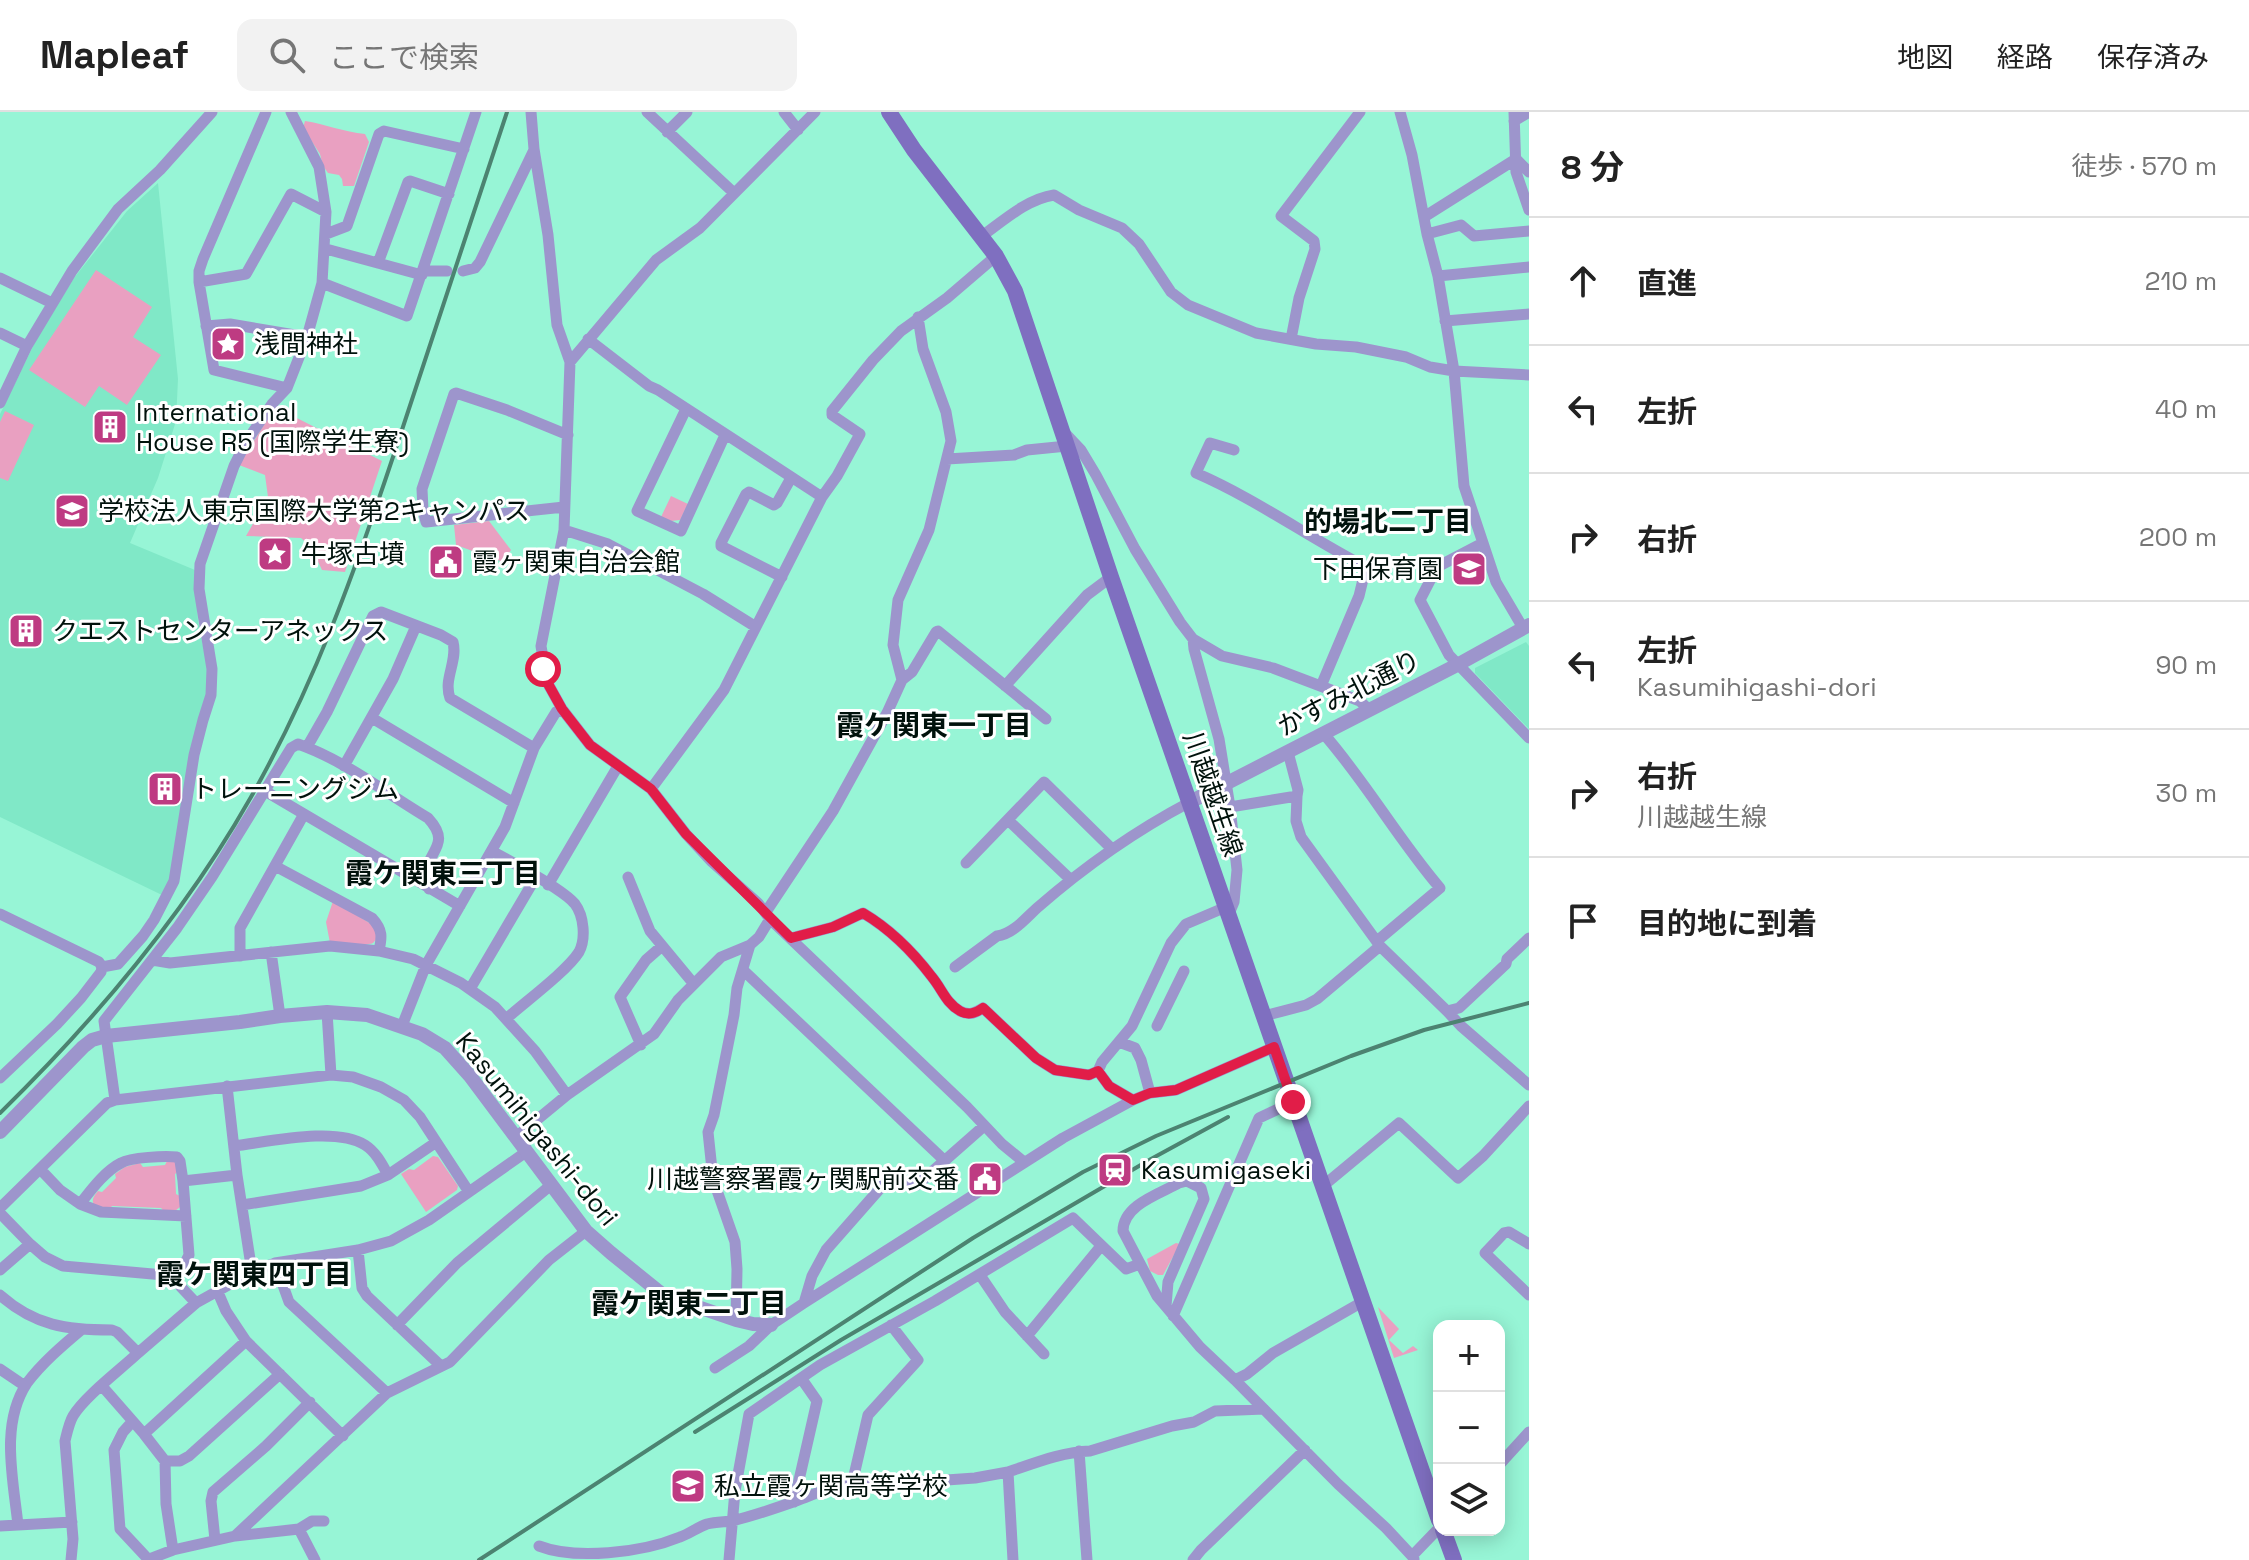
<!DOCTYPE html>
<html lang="ja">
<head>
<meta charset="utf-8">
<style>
  body { margin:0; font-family:"Space Grotesk","Noto Sans JP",sans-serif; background:#f2f2f2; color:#222 }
  .controls { position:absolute; right:24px; bottom:24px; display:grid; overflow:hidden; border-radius:16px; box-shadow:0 4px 20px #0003 }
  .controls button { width:72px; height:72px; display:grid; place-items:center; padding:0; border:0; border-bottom:2px solid #e0e0e0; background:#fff; color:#222; font:40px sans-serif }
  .stop { position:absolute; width:24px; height:24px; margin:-18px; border:6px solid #e11d48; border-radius:50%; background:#fff }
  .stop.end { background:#e11d48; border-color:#fff; box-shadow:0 2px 8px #0008 }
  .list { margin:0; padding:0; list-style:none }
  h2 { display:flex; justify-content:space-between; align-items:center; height:104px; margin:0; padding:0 32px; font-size:34px }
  h2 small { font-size:26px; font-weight:400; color:#767676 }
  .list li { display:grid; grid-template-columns:52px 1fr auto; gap:24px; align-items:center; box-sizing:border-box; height:128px; padding:0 32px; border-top:2px solid #e0e0e0 }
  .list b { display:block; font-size:30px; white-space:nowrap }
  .list p { margin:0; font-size:26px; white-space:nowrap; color:#767676 }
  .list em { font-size:26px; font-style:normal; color:#767676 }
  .icon { flex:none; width:44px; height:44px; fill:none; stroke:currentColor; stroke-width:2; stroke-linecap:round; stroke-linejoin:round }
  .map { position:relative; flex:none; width:1529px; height:1448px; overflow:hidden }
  header { display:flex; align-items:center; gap:48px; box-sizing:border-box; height:112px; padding:0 40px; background:#fff; border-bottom:2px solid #e0e0e0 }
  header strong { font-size:38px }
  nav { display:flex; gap:44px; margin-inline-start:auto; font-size:28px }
  .search { width:560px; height:72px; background:#f2f2f2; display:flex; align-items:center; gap:20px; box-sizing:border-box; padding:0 28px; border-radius:16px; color:#767676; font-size:30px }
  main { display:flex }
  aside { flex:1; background:#fff }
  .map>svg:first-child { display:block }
  .built { fill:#80e8c7 }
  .green { fill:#e9a0c1 }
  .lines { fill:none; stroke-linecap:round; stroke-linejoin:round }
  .minor { stroke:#9d95cc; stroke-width:11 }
  .tertiary { stroke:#9d95cc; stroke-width:14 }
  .secondary { stroke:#7f6fc0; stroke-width:16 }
  .rail { stroke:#4c8371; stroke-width:4 }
  .route { stroke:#e11d48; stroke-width:10 }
  .labels { text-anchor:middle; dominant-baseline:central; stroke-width:6; stroke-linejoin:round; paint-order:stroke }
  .poi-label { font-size:26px; fill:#01120c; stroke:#fff; text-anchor:start }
  .street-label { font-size:26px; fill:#01120c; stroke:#fff }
  .neighbourhood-label { font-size:28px; font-weight:bold; fill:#01120c; stroke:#fff }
</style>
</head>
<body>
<header>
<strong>Mapleaf</strong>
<div class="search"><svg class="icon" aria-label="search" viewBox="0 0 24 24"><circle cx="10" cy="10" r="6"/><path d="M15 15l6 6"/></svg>ここで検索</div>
<nav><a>地図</a><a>経路</a><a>保存済み</a></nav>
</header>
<main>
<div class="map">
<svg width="1529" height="1448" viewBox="0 0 1529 1448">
  <rect width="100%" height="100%" fill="#97f5d6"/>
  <path class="built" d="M158 71 178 267 176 309 158 366 130 431 195 458 198 509 208 559V583L170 771 162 783 0 705V302L39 222 74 166 127 99Z
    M1526 530 1529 534V617L1475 561V556Z"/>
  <path class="green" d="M305 9C325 12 344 20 365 22L369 30 354 74H343L342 67 339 63 328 61 323 54 320 42 303 16Z
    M96 158 152 195 133 225 161 243 127 293 99 274 85 295 29 258Z
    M275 295 382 349 345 460 322 458 311 435 301 426 246 424 254 410 265 399 268 385 265 363 239 353Z
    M5 299 34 313 8 369 0 366V310Z
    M671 384 688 392 680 408 671 409 661 405Z
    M489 409 511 438 503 450 456 433 454 413Z
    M333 789 373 813 378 825C376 827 375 829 373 831 368 834 339 831 330 831L326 810Z
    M433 1044 438 1045 458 1074 457 1078 426 1100 401 1062 409 1057 414 1058Z
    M167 1049 175 1050 178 1060 175 1062 176 1082 180 1084V1095L175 1099H164L161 1096 112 1094 110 1097 96 1096C91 1089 92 1086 98 1079L102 1080 116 1066 115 1062 125 1055 140 1051 143 1055 165 1053Z
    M1176 1131 1180 1132 1163 1163H1158L1150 1159 1147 1147Z
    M1378 1195 1399 1217 1389 1228 1403 1241 1413 1234 1418 1238 1394 1246Z"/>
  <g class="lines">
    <path class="minor" d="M266 0 203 147 199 159V170L214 258 287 276
      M531 0 534 37 548 123 557 213 570 250 564 418 541 534 547 570 562 597 590 633 651 677 686 722 712 750 758 791 770 807 967 995 1002 1032 1024 1050
      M647 0 734 81
      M784 0 798 18
      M1400 0 1412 43 1427 122 1438 164 1454 259 1464 374 1496 470 1523 516
      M1514 0 1516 60 1529 98
      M1514 9 1529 0
      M667 20 687 0
      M1516 47 1529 60
      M1424 105 1516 47
      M326 122 347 114 379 22 384 19 464 37
      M1427 122 1461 113 1474 124 1529 119
      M982 124C1003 109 1027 87 1054 83L1079 98 1122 116 1139 132 1171 180 1188 193 1256 221 1316 232 1356 235 1406 245 1430 255 1454 259 1529 263
      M326 137 422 163
      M378 151 408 70 410 69 449 82
      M424 159H447
      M463 159 475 156 480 150 534 38
      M1438 164 1529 155
      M0 166 52 191
      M199 170 246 162 291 82 326 100
      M322 171 407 204 476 0
      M1445 209 1529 202
      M206 214 230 212 307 225
      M0 221 27 234
      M588 227 649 274 658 278 822 385 837 364 860 322 832 303V299L873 248 901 219 947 186 996 144
      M1291 227 1299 186 1315 137 1314 129 1281 104 1360 0
      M570 250 656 148 700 116 815 0
      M0 291 27 234 72 159 118 97 160 58 212 0
      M686 297 637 399 681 419 725 323
      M1064 320 1081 338 1096 363 1135 437 1180 510 1193 527 1194 537 1219 627 1230 695 1237 758 1234 790 1229 802
      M1234 338 1210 331 1196 361C1256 387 1308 425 1366 455L1359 484 1321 574
      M947 347 1014 343 1027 338 1067 334
      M564 395 426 410 423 398 422 377 454 282 456 281 507 298 568 323
      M564 418 608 432 703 482 756 515
      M1483 431 1437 455 1420 488 1449 543 1529 626
      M782 465 721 434V431L746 382 749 380 774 393 777 391 791 366
      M1193 527 1222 544 1273 556 1360 589 1369 598
      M902 568 893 533 898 488 929 418 951 329 946 300 923 237 918 205
      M1005 574 1087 483 1111 465
      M372 606 514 691
      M1323 621C1366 670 1398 727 1440 776L1377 829
      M307 635 327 600 373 504 381 500 441 523 453 530C458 549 443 567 450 586L534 636
      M1288 640 1298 678 1297 684
      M344 654 393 567 416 514
      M651 677 724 578 822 385
      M265 679 460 794
      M1230 695 1297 684 1296 709 1301 725 1380 834 1447 899 1459 896 1506 852 1507 847 1529 826
      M1008 708 1070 767
      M492 739C511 750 563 777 575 792 584 804 586 827 579 840 567 859 525 890 506 907
      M966 751 1044 670 1112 737
      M275 754 372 806C383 818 382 825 379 839
      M628 765 650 819 693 871
      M548 773 618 654
      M766 800 833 699 887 601 902 568 912 560 936 520 938 519 1046 607
      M0 802 99 850 102 855 101 860 81 886 57 912 0 966
      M791 826 833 815 863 801C890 817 913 840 932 865 942 877 946 891 960 899 969 904 975 901 983 896L1036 946 1055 958 1089 963 1098 959
      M271 840 280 904
      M240 844V816L304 702
      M152 848 170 851 330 834 379 839 413 847 461 871 495 895 535 939 567 983
      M102 855 118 852 143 824 154 808 174 769 194 643 203 608 211 583 212 557 199 477 200 452 234 354 246 330 272 292 287 276 307 225 322 171 326 100 319 55 291 0
      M955 855 997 824C1013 822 1026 806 1037 796 1084 755 1135 719 1190 690
      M743 858 945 1049
      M470 877 536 765
      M1447 899 1461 914 1529 973
      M327 900 331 963
      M1264 904 1306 893 1317 887 1380 834
      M402 914 426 853 505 715 534 636 556 600 562 597
      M1157 914 1184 859
      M1119 930 1135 936 1141 948 1150 981
      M641 933 620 885 646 848 662 834
      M115 988 104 909 177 816 212 765 291 636 298 632C344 648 386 681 428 706 453 733 426 739 426 764 426 768 428 773 429 777
      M1133 988 1109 974 1098 959 1102 950 1132 914 1171 831 1186 812 1226 795
      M516 1025 567 983 654 922 678 888 721 845 750 833
      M234 1034C268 1030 336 1014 365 1033 376 1040 382 1052 388 1063
      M40 1057 60 1078 80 1092
      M183 1069 180 1049 177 1045C165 1044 131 1045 121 1051 105 1059 91 1078 80 1092L101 1100 186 1104
      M1323 1074 1399 1011 1458 1066 1483 1044 1529 994
      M242 1093 361 1074 388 1063 435 1031
      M0 1096 107 991 115 988 331 963 353 965 381 975 404 988 420 1005 469 1080
      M0 1101 30 1132 0 1158
      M30 1132 45 1145 63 1154 175 1164
      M1529 1132 1509 1120 1504 1121 1485 1141 1529 1183
      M358 1138 362 1176 367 1184 441 1254
      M275 1151 289 1190 387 1281
      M252 1160 275 1151 358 1138 391 1129 429 1108 526 1040
      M980 1163 1005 1200 1044 1242
      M217 1178 226 1199 246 1229 343 1324
      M0 1183C35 1214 67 1218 112 1218L117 1220 138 1241 196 1191 252 1160 237 1063 227 974
      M196 1191 181 1175 175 1164 182 1157 189 1143 183 1069 237 1063
      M804 1191 812 1164 826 1138 884 1072 896 1070 917 1073 984 1014
      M1166 1194 1168 1170 1204 1087 1201 1076 1187 1069 1179 1071C1159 1082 1123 1093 1123 1119L1157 1184 1200 1235 1235 1268 1247 1262 1273 1241 1364 1189
      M1173 1204 1259 1006 1293 990
      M736 1208 737 1157 735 1130 713 1067 708 1020 714 1003 734 903 737 876 750 833 759 825 770 807
      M397 1213 457 1151 551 1073
      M1027 1224 1101 1134
      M715 1256 749 1234 771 1213 804 1191 1063 1026 1133 988 1150 981 1176 978 1274 935
      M0 1257 25 1274
      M1235 1268 1338 1372 1386 1416 1412 1444
      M102 1274 144 1322 165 1349 166 1392 173 1438
      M132 1310 123 1320 114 1338 120 1417 148 1447
      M144 1322 246 1229
      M1079 1339 1087 1448
      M165 1349H180L189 1344 280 1262
      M1499 1353 1529 1320
      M1008 1360C1035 1351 1062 1340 1090 1339L1172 1314 1194 1310 1215 1299 1264 1297
      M852 1372 868 1303 918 1248 891 1213
      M794 1390 817 1289 801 1266
      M18 1413C13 1366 0 1312 27 1271 42 1251 62 1234 81 1218
      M0 1414 72 1410
      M299 1417 315 1448
      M235 1424 299 1417 312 1409H324
      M215 1428 211 1389 213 1380 266 1334 310 1290
      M539 1434C575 1448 641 1441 680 1425 689 1422 698 1415 707 1412 715 1410 724 1410 732 1409 753 1404 776 1396 796 1389 816 1382 839 1369 861 1374L975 1366 1008 1360 1013 1448
      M1414 1447 1412 1444 1439 1416
      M71 1448 73 1427 65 1329C67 1321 69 1311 73 1304 84 1285 121 1257 138 1241
      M147 1448 173 1438 235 1424 387 1281 450 1250 549 1148 586 1119
      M729 1448 735 1379 749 1302 820 1253 935 1189 1073 1106 1126 1157 1140 1152
      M1193 1448 1201 1438 1305 1338"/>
    <path class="tertiary" d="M1190 690 1457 553 1529 513
      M0 1020 83 935 92 928 106 924 240 910 280 904 327 900 367 903 422 922 445 936 470 964 586 1119 611 1141 663 1183 736 1208 753 1212 771 1213"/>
    <path class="secondary" d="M889 0 914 38 996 144 1015 179 1111 465 1439 1408
      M1443 1418 1454 1448"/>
    <path class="rail" d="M0 1001C97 906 184 803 251 685 314 574 355 459 395 339 433 226 470 113 507 0
      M695 1320 841 1228 1151 1047 1228 1005
      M479 1448 973 1126 1083 1060 1156 1024 1351 944 1424 918 1529 891"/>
  </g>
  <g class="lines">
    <path class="route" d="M543 557 547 570 562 597 590 633 651 677 686 722 791 826 833 815 863 801C890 817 913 840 932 865 942 877 946 891 960 899 969 904 976 901 983 896L1036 946 1055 958 1089 963 1098 959 1109 974 1133 988 1150 981 1176 978 1274 935 1293 990"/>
  </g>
  <defs>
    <symbol id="sight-square" viewBox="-11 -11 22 22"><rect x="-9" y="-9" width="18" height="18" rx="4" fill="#be3b82" stroke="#fff"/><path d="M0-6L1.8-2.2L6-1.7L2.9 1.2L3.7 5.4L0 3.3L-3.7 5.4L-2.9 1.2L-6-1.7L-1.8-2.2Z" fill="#fff"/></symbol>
    <symbol id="building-square" viewBox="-11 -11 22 22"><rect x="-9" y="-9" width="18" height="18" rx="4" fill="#be3b82" stroke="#fff"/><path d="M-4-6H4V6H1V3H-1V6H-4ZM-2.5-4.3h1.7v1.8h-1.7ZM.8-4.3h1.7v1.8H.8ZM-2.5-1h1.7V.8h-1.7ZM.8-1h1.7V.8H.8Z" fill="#fff"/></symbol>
    <symbol id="university-square" viewBox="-11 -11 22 22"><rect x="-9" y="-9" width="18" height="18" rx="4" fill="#be3b82" stroke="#fff"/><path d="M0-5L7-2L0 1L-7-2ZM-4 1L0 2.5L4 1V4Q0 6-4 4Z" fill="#fff"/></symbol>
    <symbol id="civic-square" viewBox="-11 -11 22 22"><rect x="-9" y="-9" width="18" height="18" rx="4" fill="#be3b82" stroke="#fff"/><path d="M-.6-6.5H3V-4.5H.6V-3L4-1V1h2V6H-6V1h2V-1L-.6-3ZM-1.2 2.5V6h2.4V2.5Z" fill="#fff"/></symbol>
    <symbol id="school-square" viewBox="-11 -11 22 22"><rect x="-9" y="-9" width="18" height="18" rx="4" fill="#be3b82" stroke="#fff"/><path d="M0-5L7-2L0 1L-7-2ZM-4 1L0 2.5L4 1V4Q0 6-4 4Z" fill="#fff"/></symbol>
    <symbol id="station-square" viewBox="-11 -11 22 22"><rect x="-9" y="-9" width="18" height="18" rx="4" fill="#be3b82" stroke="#fff"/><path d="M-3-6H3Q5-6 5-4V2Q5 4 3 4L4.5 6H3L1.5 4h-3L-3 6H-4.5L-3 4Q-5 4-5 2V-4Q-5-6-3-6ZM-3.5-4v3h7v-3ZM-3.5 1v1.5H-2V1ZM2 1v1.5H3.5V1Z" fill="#fff"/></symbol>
  </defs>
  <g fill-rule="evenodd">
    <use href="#sight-square" x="208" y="212" width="40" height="40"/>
    <use href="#building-square" x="90" y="295" width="40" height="40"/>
    <use href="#university-square" x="52" y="379" width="40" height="40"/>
    <use href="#sight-square" x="255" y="422" width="40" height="40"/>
    <use href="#civic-square" x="426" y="430" width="40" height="40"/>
    <use href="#school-square" x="1449" y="437" width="40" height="40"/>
    <use href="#building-square" x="6" y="499" width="40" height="40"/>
    <use href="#building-square" x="145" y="657" width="40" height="40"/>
    <use href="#station-square" x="1095" y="1038" width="40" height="40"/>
    <use href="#civic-square" x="965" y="1047" width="40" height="40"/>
    <use href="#school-square" x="668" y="1354" width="40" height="40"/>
  </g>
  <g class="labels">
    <g class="poi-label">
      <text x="254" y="232">浅間神社</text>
      <text x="136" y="300">International<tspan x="136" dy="30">House R5 (国際学生寮)</tspan></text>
      <text x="98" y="399">学校法人東京国際大学第2キャンパス</text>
      <text x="301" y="442">牛塚古墳</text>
      <text x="472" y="450">霞ヶ関東自治会館</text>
      <text x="1443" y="457" text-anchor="end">下田保育園</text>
      <text x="52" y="519">クエストセンターアネックス</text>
      <text x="191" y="677">トレーニングジム</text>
      <text x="1141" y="1058">Kasumigaseki</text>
      <text x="959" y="1067" text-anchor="end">川越警察署霞ヶ関駅前交番</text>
      <text x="714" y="1374">私立霞ヶ関高等学校</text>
    </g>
    <g class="street-label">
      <text transform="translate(1349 581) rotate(-27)">かすみ北通り</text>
      <text transform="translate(1213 682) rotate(71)">川越越生線</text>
      <text transform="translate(537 1017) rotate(51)">Kasumihigashi-dori</text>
    </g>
    <g class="neighbourhood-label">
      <text x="1388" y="409">的場北二丁目</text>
      <text x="934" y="613">霞ケ関東一丁目</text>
      <text x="443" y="761">霞ケ関東三丁目</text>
      <text x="254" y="1162">霞ケ関東四丁目</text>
      <text x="689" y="1191">霞ケ関東二丁目</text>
    </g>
  </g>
</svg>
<div class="controls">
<button>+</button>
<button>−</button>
<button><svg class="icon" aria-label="layers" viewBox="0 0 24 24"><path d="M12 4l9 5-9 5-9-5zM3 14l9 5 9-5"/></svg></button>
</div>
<div class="stop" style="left:543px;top:557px"></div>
<div class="stop end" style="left:1293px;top:990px"></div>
</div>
<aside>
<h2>8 分<small>徒歩 · 570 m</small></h2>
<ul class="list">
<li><svg class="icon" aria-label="ahead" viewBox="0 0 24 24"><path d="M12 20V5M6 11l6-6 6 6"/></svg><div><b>直進</b></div><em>210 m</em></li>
<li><svg class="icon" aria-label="left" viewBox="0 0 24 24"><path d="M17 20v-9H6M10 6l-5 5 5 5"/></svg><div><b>左折</b></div><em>40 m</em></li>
<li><svg class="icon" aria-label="right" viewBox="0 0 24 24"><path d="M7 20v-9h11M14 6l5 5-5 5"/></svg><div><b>右折</b></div><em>200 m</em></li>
<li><svg class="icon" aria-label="left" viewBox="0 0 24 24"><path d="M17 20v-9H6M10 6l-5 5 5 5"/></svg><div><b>左折</b><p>Kasumihigashi-dori</p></div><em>90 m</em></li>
<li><svg class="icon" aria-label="right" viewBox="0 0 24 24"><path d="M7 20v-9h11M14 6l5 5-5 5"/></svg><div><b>右折</b><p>川越越生線</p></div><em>30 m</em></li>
<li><svg class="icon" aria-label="arrive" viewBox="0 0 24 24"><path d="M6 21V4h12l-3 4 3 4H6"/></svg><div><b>目的地に到着</b></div></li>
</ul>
</aside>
</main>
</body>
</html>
